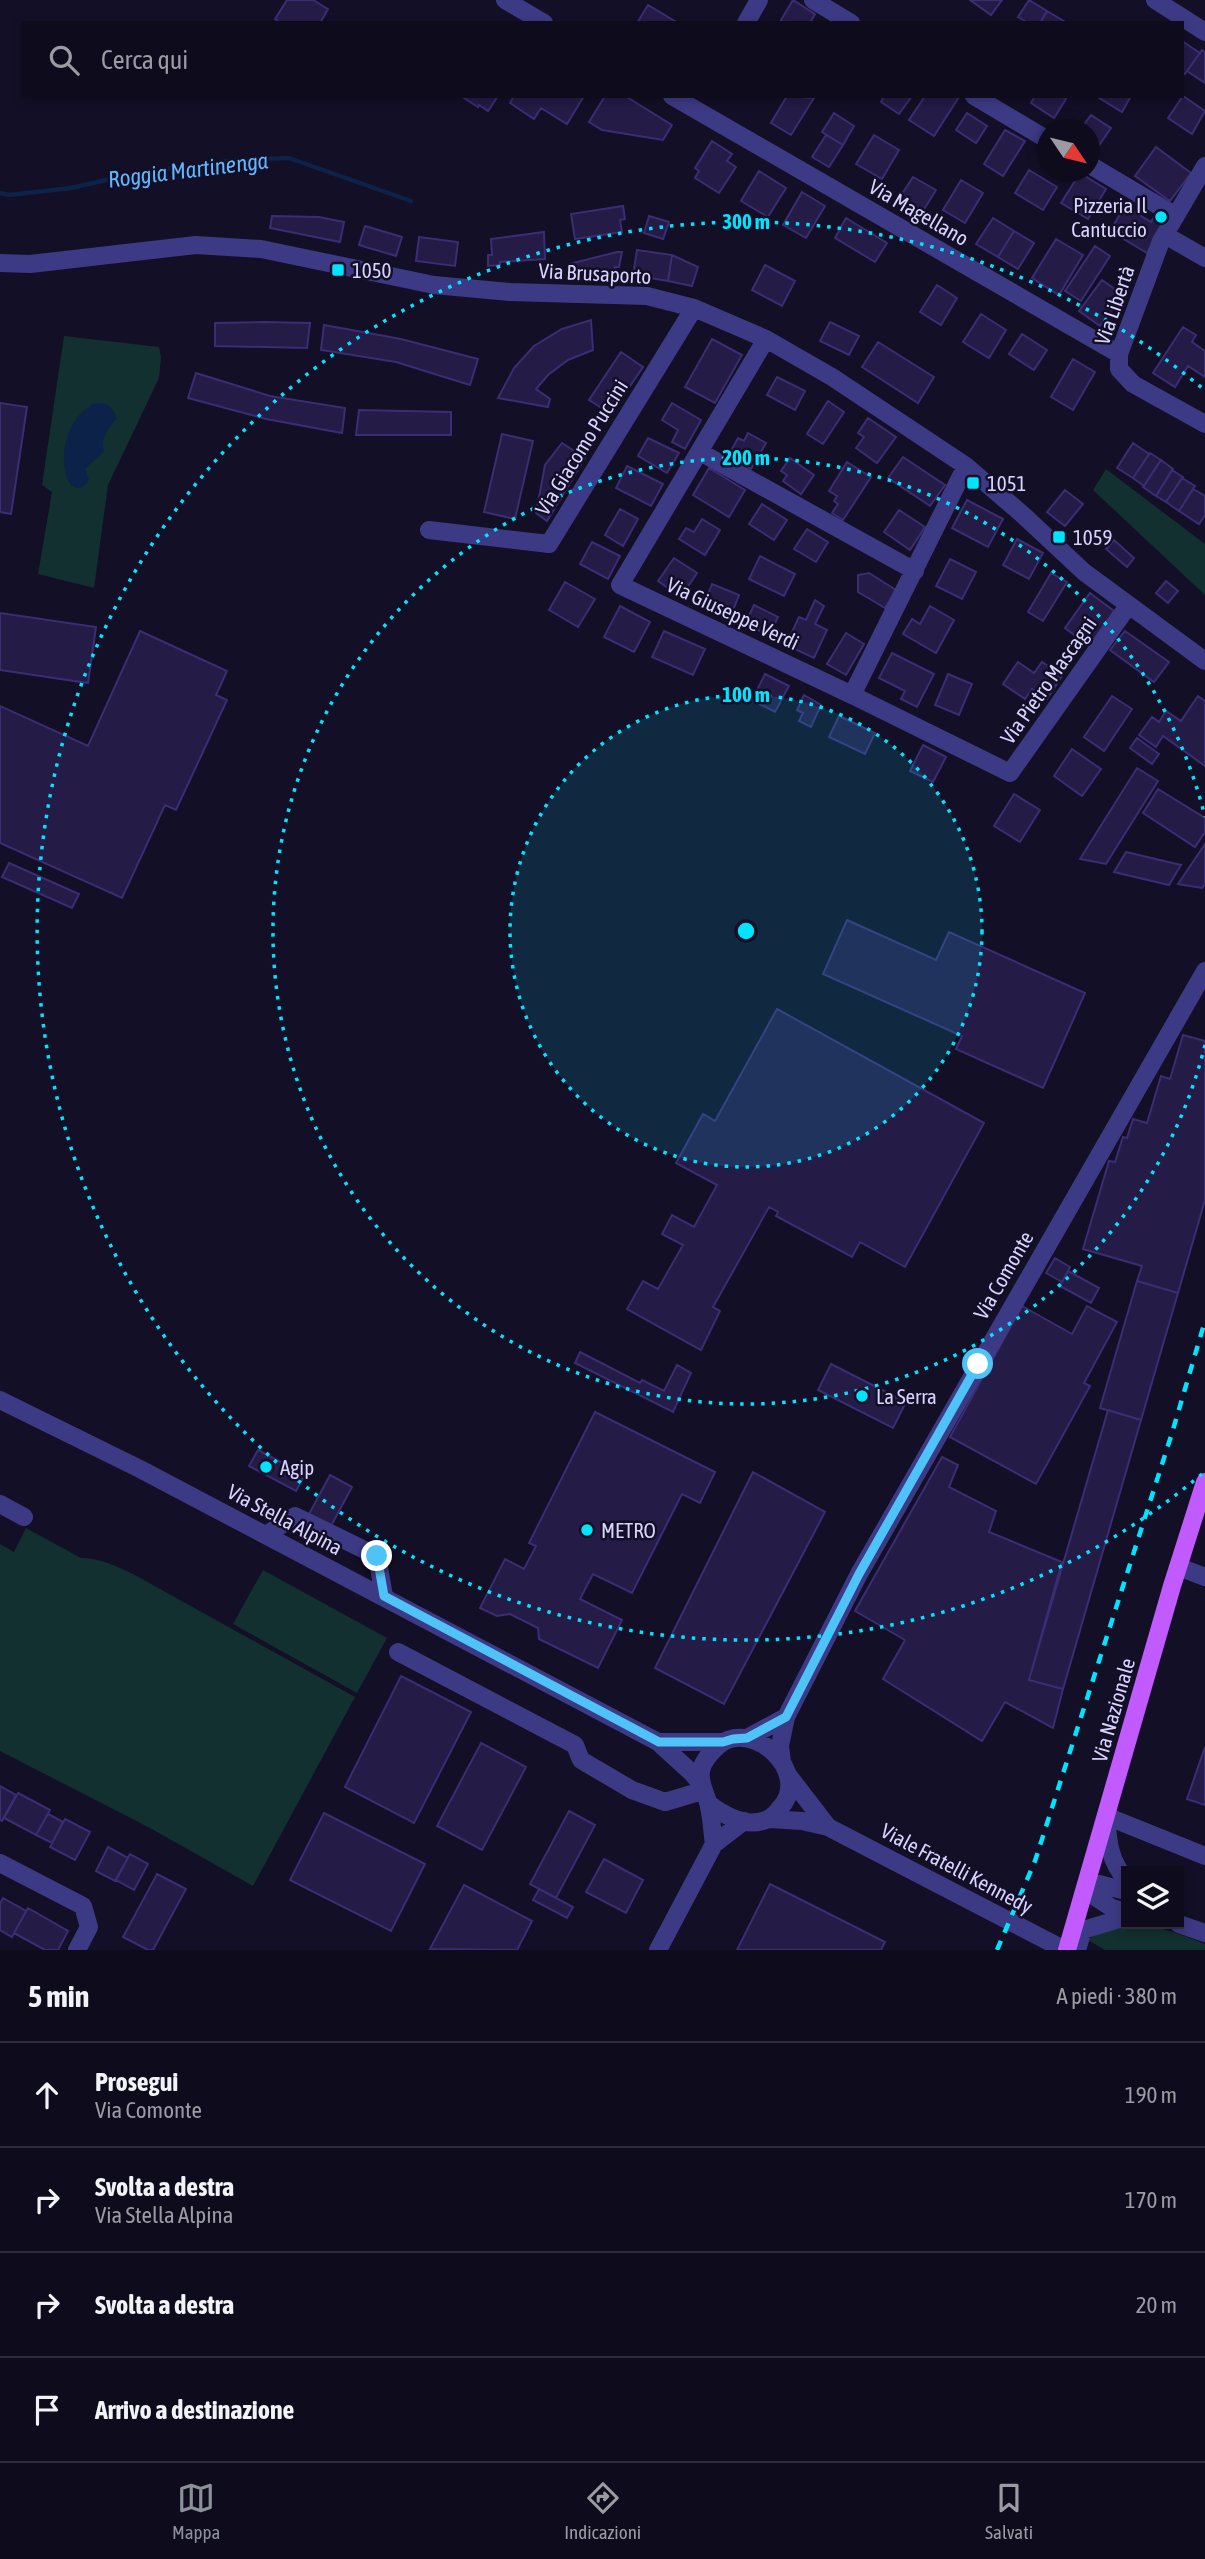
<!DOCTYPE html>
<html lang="it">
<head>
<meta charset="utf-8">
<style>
  body { margin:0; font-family:"Asap Condensed",sans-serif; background:#1c1929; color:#f1f3f6 }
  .controls { position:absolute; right:21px; bottom:21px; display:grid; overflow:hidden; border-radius:0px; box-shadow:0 4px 10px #0003 }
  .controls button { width:63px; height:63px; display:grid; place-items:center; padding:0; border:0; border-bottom:2px solid #2e2b3b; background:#0e0b1c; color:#f1f3f6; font:35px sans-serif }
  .compass { position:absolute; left:1037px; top:119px; width:63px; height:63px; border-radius:50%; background:#0e0b1c; box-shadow:0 4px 10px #0003; rotate:125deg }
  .stop { position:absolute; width:21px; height:21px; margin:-16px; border:5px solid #4fc3f7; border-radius:50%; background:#fff }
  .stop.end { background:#4fc3f7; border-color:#fff; box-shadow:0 2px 7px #0008 }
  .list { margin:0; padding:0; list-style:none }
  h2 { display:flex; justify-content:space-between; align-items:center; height:91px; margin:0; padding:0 28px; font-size:30px }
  h2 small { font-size:23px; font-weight:400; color:#9b9ba3 }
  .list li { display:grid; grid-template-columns:46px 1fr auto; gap:21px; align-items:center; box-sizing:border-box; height:105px; padding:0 28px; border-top:2px solid #2e2b3b }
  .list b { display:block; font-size:26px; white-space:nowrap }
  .list p { margin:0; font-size:23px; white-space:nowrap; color:#9b9ba3 }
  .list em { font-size:23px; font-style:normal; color:#9b9ba3 }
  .icon { flex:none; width:38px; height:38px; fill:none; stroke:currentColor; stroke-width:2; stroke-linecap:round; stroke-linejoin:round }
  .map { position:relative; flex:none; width:1205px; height:1950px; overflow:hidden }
  .search { position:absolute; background:#0e0b1c; box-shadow:0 4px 10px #0003; left:21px; right:21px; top:21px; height:77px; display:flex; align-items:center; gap:18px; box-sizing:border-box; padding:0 24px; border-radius:0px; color:#9b9ba3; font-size:26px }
  .sheet { height:511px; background:#0e0b1c }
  nav { display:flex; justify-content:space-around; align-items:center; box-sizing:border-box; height:98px; border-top:2px solid #2e2b3b; background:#0e0b1c; font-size:19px; color:#9b9ba3 }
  nav a { display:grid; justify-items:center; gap:4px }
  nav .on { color:#8c9099 }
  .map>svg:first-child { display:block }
  .green { fill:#12302f }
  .water { fill:#0c2248 }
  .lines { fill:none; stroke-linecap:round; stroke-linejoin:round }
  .stream { stroke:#0c2248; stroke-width:4.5 }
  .building { fill:#241b47; stroke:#3b2d73; stroke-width:2 }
  .minor { stroke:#3d3a85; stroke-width:18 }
  .major { stroke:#c25bff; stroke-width:18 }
  .rail { stroke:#00e5ff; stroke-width:4.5; stroke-dasharray:10 9; stroke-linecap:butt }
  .route { stroke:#4fc3f7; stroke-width:9 }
  .ring { fill:none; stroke:#00e5ff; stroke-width:3.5; stroke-dasharray:3.5 7 }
  .poi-dot { fill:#00e5ff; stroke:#130f26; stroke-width:2.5 }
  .labels { text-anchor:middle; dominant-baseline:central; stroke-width:5; stroke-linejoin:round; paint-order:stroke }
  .poi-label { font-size:21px; fill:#d9d4ff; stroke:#130f26; text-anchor:start }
  .street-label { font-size:21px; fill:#d9d4ff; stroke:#130f26 }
  .water-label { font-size:23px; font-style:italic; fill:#62b6ff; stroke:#130f26 }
  .centre { fill:#00e5ff; stroke:#130f26; stroke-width:3.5 }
  .ring-label { font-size:21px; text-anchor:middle; font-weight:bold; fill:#00e5ff; stroke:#130f26; stroke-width:5; stroke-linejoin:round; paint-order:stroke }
</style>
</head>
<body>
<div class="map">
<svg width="1205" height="1950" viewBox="0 0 1205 1950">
  <rect width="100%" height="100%" fill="#130f26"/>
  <path class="green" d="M64 336 159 347 161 357 159 378 108 485 94 588 38 574 52 492 42 485Z
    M1106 469 1205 544V595L1093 490Z
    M26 1528 81 1558C100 1558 116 1566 133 1574L355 1697 253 1886 150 1828 0 1751V1544L14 1552Z
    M263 1570 387 1638 357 1693 233 1624Z
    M1126 1924C1155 1924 1178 1933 1205 1944V1950H1105L1088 1940 1104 1927Z"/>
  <path class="water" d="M94 403C108 403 112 405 117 419 108 428 100 439 104 452L85 469 89 480C64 514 46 430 94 403Z"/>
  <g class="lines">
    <path class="stream" d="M0 193 9 195 71 188 137 173 235 160 289 158 411 201"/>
  </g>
  <path class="building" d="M287 0H313L328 9 320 23H281L275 19Z
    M793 0 815 14 810 23H785L781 20Z
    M970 0H1002L991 15Z
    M1029 0 1047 11 1040 23H1028L1018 17Z
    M648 5 678 23H637Z
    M1047 11 1067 23H1040Z
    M1182 41 1200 53 1185 74 1182 72Z
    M1202 50 1205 52V83L1187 71Z
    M465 96H498L488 111 479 105 478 107 464 98Z
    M514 96H584L567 124 541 108 534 119 510 103Z
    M605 96H625L672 125 663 140 602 130 589 122Z
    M787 96 814 98 791 135 771 123Z
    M884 96H912L899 114 881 102Z
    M925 96 959 97 934 136 909 120Z
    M1035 96H1062L1066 99 1054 118 1031 103Z
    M1096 96H1131L1122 112Z
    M1183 96 1205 111 1192 134 1168 118Z
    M834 113 854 126 843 145 822 132Z
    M967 113 987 126 976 143 956 130Z
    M1091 115 1111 128 1098 147 1090 142V130H1080Z
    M1005 130 1025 141 1003 176 984 164Z
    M826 135 843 145 829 167 812 157Z
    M874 135 899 150 882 179 856 164Z
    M712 141 732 154 727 161 736 167 719 193 695 178 699 171 695 168Z
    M1156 147 1191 173 1170 201 1135 176Z
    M1029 170 1057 187 1043 210 1015 193Z
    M759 171 786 188 768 217 741 201Z
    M1080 173 1106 189 1088 219 1061 203Z
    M913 177 936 190 923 211 900 197Z
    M961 180 983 193 965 223 943 210Z
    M802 192 825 206 806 238 783 225Z
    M623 206 625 219 620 220 622 232 575 239 571 214Z
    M1125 206 1151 222 1157 212 1168 219 1147 253 1110 231Z
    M272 216 319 217 344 222 340 242 270 228Z
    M649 216 669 222 663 239 644 233Z
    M846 218 887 243 875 262 835 238Z
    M993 218 1014 231 998 257 976 244Z
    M365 226 402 237 396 256 359 245Z
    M1014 231 1034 243 1018 269 998 257Z
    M544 232 545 259 500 262V265L488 266V255H492L491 239Z
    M419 237 458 242 455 266 416 261Z
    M1056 239 1083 255 1059 295 1032 278Z
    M1095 246 1110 256 1081 301 1065 291Z
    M637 250 672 255 668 281 633 275Z
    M617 252H622L619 267H615V278H569V264Z
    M672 255 698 267 692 286 668 281Z
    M765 265 795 281 782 306 752 290Z
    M1102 280 1123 295 1100 326 1079 311Z
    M937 285 957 298 941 325 920 312Z
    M981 314 1006 330 989 358 963 342Z
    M591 320 593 350 568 360 548 375 536 389 550 399 548 407 498 398 514 368 534 346 562 329Z
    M264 322 310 323 307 348 215 346V323Z
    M830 322 859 336 849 355 820 341Z
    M324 325 401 339 478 359 470 385 396 362 321 350Z
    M1183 327 1196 335 1192 342 1205 351V377L1188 366 1175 387 1153 373Z
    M1022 334 1047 350 1034 370 1009 354Z
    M712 339 742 355 715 403 685 387Z
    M878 342 934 377 918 403 862 367Z
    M621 352 643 367 611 414 589 400Z
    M1073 359 1095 372 1073 410 1051 397Z
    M196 373 270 396 345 408 342 433 266 419 188 398Z
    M777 377 805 391 795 410 767 395Z
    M828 401 844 412 823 444 807 434Z
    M0 403 27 407 11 514 0 512Z
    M672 403 701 420 685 449 672 442 678 430 662 420Z
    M359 410 451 412V435H356Z
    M868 418 896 437 877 463 856 448 864 437 858 433Z
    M748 433 766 443 751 469 728 456 738 438 744 441Z
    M502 434 533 441 515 519 484 512Z
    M648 438 679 453 667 473 638 456Z
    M562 443 585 458 547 521 536 513 545 465Z
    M1133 443 1149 454 1133 478 1117 468Z
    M1150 453 1161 460 1144 486 1133 478Z
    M903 457 945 485 930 506 888 478Z
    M790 458 814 475 801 494 783 481 787 475 781 471Z
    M1161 460 1173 469 1156 496 1143 487Z
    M847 462 871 477 843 520 832 513 838 504 834 501 837 496 829 491Z
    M627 466 663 484 651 506 616 488Z
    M709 468 745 490 729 517 693 495Z
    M1172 470 1183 477 1166 502 1156 496Z
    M1182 478 1195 486 1179 511 1166 502Z
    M1193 489 1205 496V515L1199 524 1179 511Z
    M1065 490 1083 504 1065 526 1047 512Z
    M967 500 1003 519 988 547 952 528Z
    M762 504 787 520 774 540 749 524Z
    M620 509 638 519 623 546 605 535Z
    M899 510 925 527 910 550 884 532Z
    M702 519 720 530 705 555 679 539 686 528 694 532Z
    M807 529 828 542 816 562 794 549Z
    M1017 539 1043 553 1029 579 1003 565Z
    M1114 540 1134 558 1127 567 1106 549Z
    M592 542 620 556 608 579 580 564Z
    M760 556 795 574 784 596 749 579Z
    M674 558 697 573 681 597 658 581Z
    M950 559 976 572 962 599 936 586Z
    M869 573 896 590 885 608 858 592V575Z
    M1051 573 1067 582 1043 621 1028 612Z
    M1166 581 1178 591 1168 603 1156 593Z
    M565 582 595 599 578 627 549 610Z
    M712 584 739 595 730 618 703 608Z
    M1090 593 1114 611 1089 646 1065 628Z
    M815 600 824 606 815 624 827 630 814 658 786 645 799 617 806 620Z
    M754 605 778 617 769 635 745 624Z
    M620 606 650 622 634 652 604 637Z
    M930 606 954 620 936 653 903 634 912 619 920 624Z
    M0 613 96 627 88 683 0 670Z
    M140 631 227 671 216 695 227 700 176 810 165 805 122 898 0 843V706L88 746Z
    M664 631 705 649 693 675 652 657Z
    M1125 631 1169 662 1154 682 1110 650Z
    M846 633 864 644 846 675 827 664Z
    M892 653 934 674 917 707 901 699 905 691 879 678Z
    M1018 662 1034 673 1042 662 1062 676 1047 699 1032 689 1025 699 1003 684Z
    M765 674 789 686 775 712 752 700Z
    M948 674 972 684 959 715 935 705Z
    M804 695 821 705 811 727 799 721 803 713 797 710Z
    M1112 696 1132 709 1104 751 1084 737Z
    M1198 696 1205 701V766L1163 736 1156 747 1139 735 1152 717 1159 722 1166 711 1181 721Z
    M839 716 875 733 865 754 829 737Z
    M1137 738 1159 754 1152 764 1130 748Z
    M923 745 946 757 933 782 910 771Z
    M1072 749 1101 769 1082 796 1054 776Z
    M1137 768 1158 781 1106 864 1080 859Z
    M1158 789 1205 818V832L1195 847 1143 813Z
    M1014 794 1040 810 1020 842 994 826Z
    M1205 844V884L1202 888 1178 884Z
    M1126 852 1181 865 1169 885 1114 872Z
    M9 863 79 894 72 908 2 877Z
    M847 920 936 960 949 932 1085 993 1043 1088 956 1049 962 1036 823 974Z
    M777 1009 984 1123 905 1267 860 1242 852 1257 776 1216 778 1212 769 1207 713 1307 720 1311 701 1350 627 1309 643 1281 658 1289 683 1245 662 1234 672 1215 694 1227 717 1185 676 1163 703 1114 715 1121Z
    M1183 1035 1205 1041V1200L1178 1293 1137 1281 1142 1266 1083 1249 1109 1161 1115 1162 1123 1137 1127 1138 1133 1119 1147 1123 1161 1076 1170 1079Z
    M1055 1258 1070 1267 1062 1282 1046 1273Z
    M1068 1271 1099 1288 1091 1303 1060 1286Z
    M1137 1281 1178 1293 1141 1420 1100 1408Z
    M1022 1306 1072 1334 1087 1306 1117 1322 1084 1383 1090 1386 1036 1484 950 1437Z
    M580 1352 640 1383 642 1380 664 1391 677 1365 691 1373 673 1412 575 1363Z
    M831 1364 906 1402 893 1428 818 1390Z
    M1108 1410 1141 1420 1063 1689 1029 1680Z
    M595 1412 715 1472 700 1503 682 1494 632 1593 593 1574 580 1599 622 1620 598 1668 539 1639 538 1628 510 1614 497 1616 480 1608 505 1559 524 1569 536 1546 529 1543Z
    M258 1450 305 1475 296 1491 249 1466Z
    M942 1457 958 1465 949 1487 996 1511 989 1532 1062 1562 1029 1680 1063 1689 1053 1728 1005 1702 982 1741 883 1679 905 1640 855 1611Z
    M753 1472 825 1512 724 1704 655 1668Z
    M330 1475 352 1487 331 1526 309 1514Z
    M401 1676 471 1712 414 1823 345 1787Z
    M481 1743 526 1767 482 1850 437 1826Z
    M1205 1747V1805L1187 1799Z
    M0 1786 16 1795 2 1821 0 1820Z
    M18 1793 50 1810 36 1835 4 1818Z
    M569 1811 595 1825 556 1898 530 1884Z
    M324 1813 425 1864 391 1931 290 1880Z
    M48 1814 63 1822 52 1843 36 1835Z
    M65 1819 90 1832 75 1860 50 1847Z
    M108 1847 128 1858 115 1881 96 1871Z
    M130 1854 148 1864 134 1890 116 1880Z
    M604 1859 643 1880 626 1913 586 1892Z
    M157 1874 186 1889 153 1950H148L123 1937Z
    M770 1884 885 1942 881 1950H737Z
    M464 1885 532 1921 517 1950 430 1949Z
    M539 1889 573 1907 567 1918 533 1900Z
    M3 1898 26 1911 12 1937 0 1930V1904Z
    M28 1908 68 1931 58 1950H45L14 1933Z"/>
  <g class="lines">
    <path class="minor" d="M505 0 544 23
      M813 0 851 23
      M1155 0 1205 32
      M746 23 759 0
      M672 96 1119 354
      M974 96 1048 140
      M1090 165 1176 216
      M1205 166 1161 241 1119 354V369L1133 384 1205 424
      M1165 235 1205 258
      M0 263 30 264 196 245 261 249 434 285 510 292 647 296 694 308 766 339 832 377 966 466 1022 514 1084 572 1205 661
      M766 339 620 585 852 695 966 466
      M700 452 915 571
      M429 530 549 544 694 308
      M852 695 1010 773 1128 606
      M0 1400 140 1469 658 1742 692 1773 702 1785
      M0 1504 24 1517
      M266 1535 295 1516 377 1556 384 1596
      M1179 1567 1205 1577
      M398 1652 575 1745 581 1760 632 1790 665 1802 702 1791
      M747 1738 786 1717
      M658 1742H723
      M782 1762 780 1746 786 1717 859 1574 1205 971
      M788 1775 828 1827
      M709 1804C725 1816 747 1829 768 1819 773 1817 777 1812 780 1808 812 1774 754 1718 719 1745 711 1752 703 1760 701 1771 699 1785 707 1794 709 1807 712 1819 712 1832 714 1844
      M770 1819 802 1821 828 1827 1065 1950
      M0 1863 83 1906 89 1927 77 1950
      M1126 1879C1109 1861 1108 1840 1106 1816L1205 1856
      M1085 1890 1112 1908 1126 1912
      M1085 1890 1099 1884 1126 1891
      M1179 1924 1205 1933
      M658 1950 714 1844 744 1821
      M1077 1950 1083 1930 1126 1917"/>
    <path class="major" d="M1067 1950 1172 1586 1205 1482"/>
    <path class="rail" d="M997 1950 1035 1861 1172 1433 1205 1321"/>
  </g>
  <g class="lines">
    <path class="route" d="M377 1556 384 1596 659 1742H723L733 1739 747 1738 786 1717 859 1574 978 1364"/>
  </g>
  <circle cx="746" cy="931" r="236" fill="#00e5ff" fill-opacity=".12"/>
  <g class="ring">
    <circle cx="746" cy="931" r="236"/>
    <path d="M1205 1045A473 473 0 1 1 1205 817"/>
    <path d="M1202 1474A709 709 0 1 1 1202 388"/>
  </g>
  <g class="poi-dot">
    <circle cx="1161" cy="217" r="7"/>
    <rect x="331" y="263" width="14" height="14" rx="3.5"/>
    <rect x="966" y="476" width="14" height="14" rx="3.5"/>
    <rect x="1052" y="530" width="14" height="14" rx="3.5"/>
    <circle cx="862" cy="1396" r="7"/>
    <circle cx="266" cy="1467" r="7"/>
    <circle cx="587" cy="1530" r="7"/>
  </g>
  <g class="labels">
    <g class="poi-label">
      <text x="1147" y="205" text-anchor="end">Pizzeria Il<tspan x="1147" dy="24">Cantuccio</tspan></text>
      <text x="352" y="270">1050</text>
      <text x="987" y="483">1051</text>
      <text x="1073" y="537">1059</text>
      <text x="876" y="1396">La Serra</text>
      <text x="280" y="1467">Agip</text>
      <text x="601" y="1530">METRO</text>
    </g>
    <g class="street-label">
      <text transform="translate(919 212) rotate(30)">Via Magellano</text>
      <text transform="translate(595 273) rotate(3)">Via Brusaporto</text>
      <text transform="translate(1114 305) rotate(-71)">Via Libertà</text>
      <text transform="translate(581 447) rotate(-58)">Via Giacomo Puccini</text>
      <text transform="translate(733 613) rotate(25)">Via Giuseppe Verdi</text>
      <text transform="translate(1048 680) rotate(-55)">Via Pietro Mascagni</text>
      <text transform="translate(1003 1275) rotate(-60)">Via Comonte</text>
      <text transform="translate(285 1519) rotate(28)">Via Stella Alpina</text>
      <text transform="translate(1113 1710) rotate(-74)">Via Nazionale</text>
      <text transform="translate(957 1868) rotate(28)">Viale Fratelli Kennedy</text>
    </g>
    <g class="water-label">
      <text transform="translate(188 170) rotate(-7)">Roggia Martinenga</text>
    </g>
  </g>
  <circle cx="746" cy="931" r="10" class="centre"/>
  <g class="ring-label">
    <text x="746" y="229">300 m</text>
    <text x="746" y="465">200 m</text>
    <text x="746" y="702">100 m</text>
  </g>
</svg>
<div class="controls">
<button><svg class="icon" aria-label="layers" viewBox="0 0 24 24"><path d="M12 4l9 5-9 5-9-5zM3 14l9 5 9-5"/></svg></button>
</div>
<svg class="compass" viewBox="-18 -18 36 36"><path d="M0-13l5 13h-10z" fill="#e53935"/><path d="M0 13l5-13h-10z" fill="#9b9ba3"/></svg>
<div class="stop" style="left:978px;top:1364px"></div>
<div class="stop end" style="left:377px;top:1556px"></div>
<div class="search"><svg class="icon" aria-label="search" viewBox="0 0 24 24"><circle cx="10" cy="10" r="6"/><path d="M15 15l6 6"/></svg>Cerca qui</div>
</div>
<section class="sheet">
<h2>5 min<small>A piedi · 380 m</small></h2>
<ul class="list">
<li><svg class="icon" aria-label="ahead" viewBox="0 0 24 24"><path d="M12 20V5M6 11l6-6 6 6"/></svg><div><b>Prosegui</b><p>Via Comonte</p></div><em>190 m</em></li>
<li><svg class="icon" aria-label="right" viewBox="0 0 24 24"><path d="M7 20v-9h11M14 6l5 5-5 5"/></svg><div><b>Svolta a destra</b><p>Via Stella Alpina</p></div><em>170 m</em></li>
<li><svg class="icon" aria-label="right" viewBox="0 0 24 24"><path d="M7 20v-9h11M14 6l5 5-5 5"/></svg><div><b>Svolta a destra</b></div><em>20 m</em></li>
<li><svg class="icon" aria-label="arrive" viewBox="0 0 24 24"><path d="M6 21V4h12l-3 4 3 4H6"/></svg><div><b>Arrivo a destinazione</b></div></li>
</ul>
</section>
<nav>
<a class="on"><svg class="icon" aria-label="map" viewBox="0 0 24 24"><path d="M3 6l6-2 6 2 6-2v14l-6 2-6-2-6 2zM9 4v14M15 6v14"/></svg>Mappa</a>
<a><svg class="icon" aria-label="directions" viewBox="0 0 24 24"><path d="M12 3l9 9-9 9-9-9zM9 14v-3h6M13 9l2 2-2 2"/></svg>Indicazioni</a>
<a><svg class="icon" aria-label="saved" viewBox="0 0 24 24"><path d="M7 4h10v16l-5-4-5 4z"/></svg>Salvati</a>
</nav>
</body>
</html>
